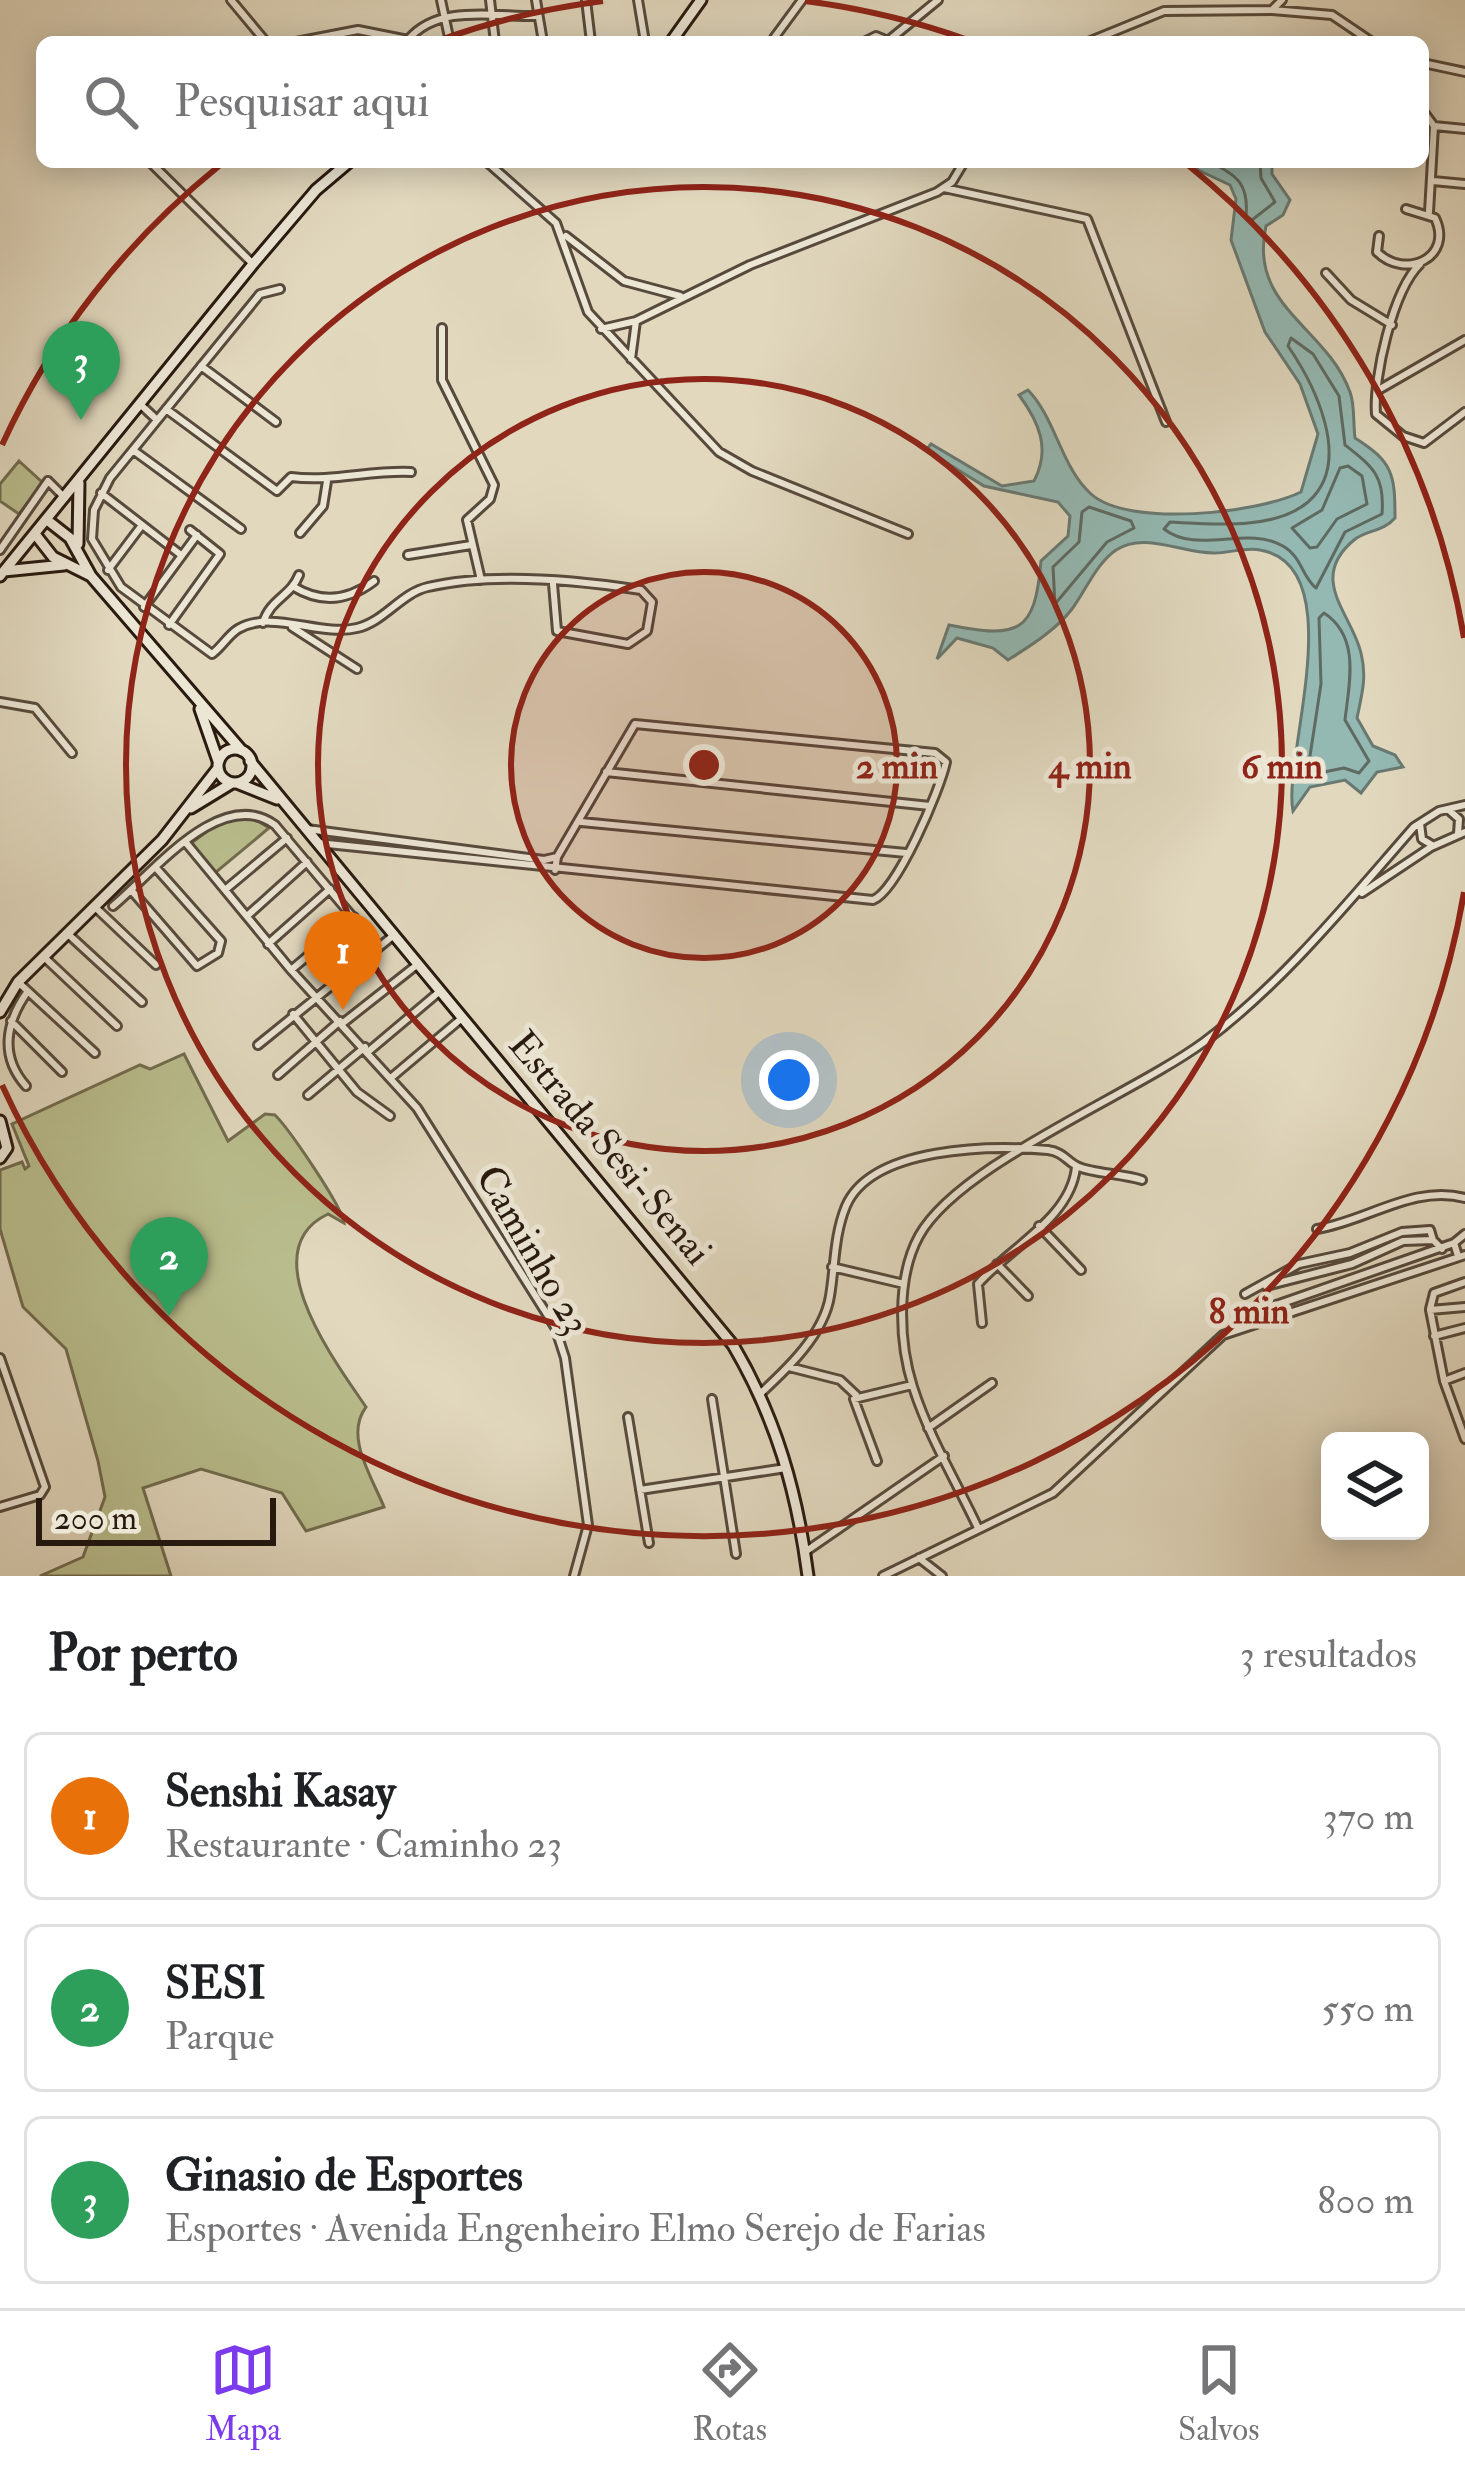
<!DOCTYPE html>
<html lang="pt">
<head>
<meta charset="utf-8">
<style>
  body { margin:0; font-family:"IM FELL Double Pica",serif; background:#f6f6f6; color:#202124 }
  .controls { position:absolute; right:36px; bottom:36px; display:grid; overflow:hidden; border-radius:18px; box-shadow:0 6px 30px #0003 }
  .controls button { width:108px; height:108px; display:grid; place-items:center; padding:0; border:0; border-bottom:3px solid #e0e0e0; background:#fff; color:#202124; font:60px sans-serif }
  .scale { position:absolute; left:36px; bottom:30px; width:240px; box-sizing:border-box; padding-left:12px; border:6px solid #291a10; border-top:0; font-size:33px; line-height:42px; white-space:nowrap; color:#291a10; -webkit-text-stroke:9px #ece6d5; paint-order:stroke }
  .you { position:absolute; left:789px; top:1080px; width:42px; height:42px; margin:-30px; border:9px solid #fff; border-radius:50%; background:#1a73e8; box-shadow:0 0 0 18px #1a73e833 }
  .badge { display:grid; place-items:center; width:78px; height:78px; border-radius:50%; background:#7c3aed; color:#fff; font-size:39px; font-weight:700 }
  .pin { position:absolute; translate:-50% -99px; filter:drop-shadow(0 3px 6px #0008) }
  .pin::after { content:''; position:absolute; top:63px; width:42px; height:36px; background:inherit; clip-path:polygon(0 0,100% 0,50% 100%) }
  .list { margin:0; padding:0; list-style:none }
  h2 { display:flex; justify-content:space-between; align-items:center; height:156px; margin:0; padding:0 48px; font-size:51px }
  h2 small { font-size:39px; font-weight:400; color:#757577 }
  .list li { display:grid; grid-template-columns:78px 1fr auto; gap:36px; align-items:center; box-sizing:border-box; height:168px; margin:0 24px 24px; padding:0 24px; border:3px solid #e0e0e0; border-radius:18px }
  .list b { display:block; font-size:45px; white-space:nowrap }
  .list p { margin:0; font-size:39px; white-space:nowrap; color:#757577 }
  .list em { font-size:39px; font-style:normal; color:#757577 }
  .icon { flex:none; width:66px; height:66px; fill:none; stroke:currentColor; stroke-width:2; stroke-linecap:round; stroke-linejoin:round }
  .map { position:relative; flex:none; width:1465px; height:1576px; overflow:hidden }
  .search { position:absolute; background:#fff; box-shadow:0 6px 30px #0003; left:36px; right:36px; top:36px; height:132px; display:flex; align-items:center; gap:30px; box-sizing:border-box; padding:0 42px; border-radius:18px; color:#757577; font-size:45px }
  .sheet { height:732px; background:#fff }
  nav { display:flex; justify-content:space-around; align-items:center; box-sizing:border-box; height:168px; border-top:3px solid #e0e0e0; background:#fff; font-size:33px; color:#757577 }
  nav a { display:grid; justify-items:center; gap:6px }
  nav .on { color:#7c3aed }
  .map>svg:first-child { display:block }
  .green { fill:#b9bd8d; stroke:#716c4e; stroke-width:3 }
  .water { fill:#94b9b3; stroke:#697972; stroke-width:3 }
  .lines { fill:none; stroke-linecap:round; stroke-linejoin:round }
  .shore { stroke:#5e6a62; stroke-width:3 }
  .street-casing { stroke:#574a3c; stroke-width:12 }
  .secondary-casing { stroke:#291a10; stroke-width:15 }
  .street { stroke:#ece6d5; stroke-width:6 }
  .secondary { stroke:#ece6d5; stroke-width:9 }
  .ring { fill:none; stroke:#8f2418; stroke-width:6 }
  .labels { text-anchor:middle; dominant-baseline:central; stroke-width:10; stroke-linejoin:round; paint-order:stroke }
  .street-label { font-size:39px; fill:#291a10; stroke:#ece6d5 }
  .centre { fill:#8f2418; stroke:#ece6d5; stroke-width:6 }
  .ring-label { font-size:36px; text-anchor:middle; font-weight:bold; fill:#8f2418; stroke:#ece6d5; stroke-width:10; stroke-linejoin:round; paint-order:stroke }
</style>
</head>
<body>
<div class="map">
<svg width="1465" height="1576" viewBox="0 0 1465 1576">
  <rect width="100%" height="100%" fill="#e1d8be"/>
  <filter id="stains"><feTurbulence type="fractalNoise" baseFrequency=".00167" numOctaves="4"/><feColorMatrix values="0 0 0 0 .2 0 0 0 0 .09 0 0 0 0 .02 0 0 0 .5 -.17"/></filter>
  <radialGradient id="worn" r=".72"><stop offset=".6" stop-color="#630" stop-opacity="0"/><stop offset="1" stop-color="#630" stop-opacity=".3"/></radialGradient>
  <path class="green" d="M19 461 43 483 19 514 0 501V484Z
    M225 818 255 819 269 828 215 873 190 844Z
    M184 1054 228 1141 265 1114 275 1115C289 1129 342 1206 344 1223L328 1214C250 1251 339 1367 366 1407 344 1436 372 1477 384 1507L306 1531 282 1493 201 1469 143 1488 171 1576H40L83 1557 105 1497 98 1461 66 1349 23 1307 0 1229V1170L22 1162 25 1169 29 1166 12 1124 140 1065 150 1069Z"/>
  <path class="water" d="M1196 162H1272V174L1290 200 1283 215 1266 226C1248 307 1326 326 1350 392 1355 405 1353 424 1355 438 1393 462 1395 474 1395 518 1383 532 1366 530 1354 540 1307 579 1352 614 1361 653 1367 677 1362 694 1357 718L1373 746 1395 755 1403 767 1377 772 1361 793 1345 780 1310 787 1293 811C1282 759 1353 566 1260 550 1246 547 1229 553 1215 553 1183 554 1145 531 1116 550 1096 564 1086 590 1072 609 1056 630 1030 646 1008 660L993 648 957 638 937 659 949 625C1019 639 1035 633 1041 561L1068 536 1070 516 1058 502 984 486 926 450 931 444 1002 486 1034 481C1051 449 1039 422 1019 395L1028 390C1056 419 1061 467 1091 494 1129 528 1258 513 1301 492L1318 434 1300 384 1265 332 1231 240 1236 199 1230 185 1198 170Z"/>
  <g class="lines">
    <path class="shore" d="M1210 162C1237 175 1249 184 1246 216L1252 220 1275 202 1261 178 1260 162
      M1291 338 1313 354 1339 396 1345 445C1373 467 1385 476 1382 514L1345 532 1316 588C1302 577 1302 557 1283 546 1247 525 1197 555 1164 529L1170 522C1210 524 1274 531 1308 502 1354 462 1314 384 1288 346Z
      M1348 466 1362 476 1367 504 1337 519 1317 547 1310 548 1292 528 1322 510 1340 468Z
      M1089 507 1131 521 1134 528 1107 542 1055 604 1053 567 1079 542 1082 512Z
      M1324 613C1361 637 1349 684 1345 720L1369 761 1359 773 1344 768 1314 774 1308 769 1321 684 1319 618Z"/>
    <defs>
      <path id="street" d="M231 0 266 42
        M441 0 450 42
        M490 0 495 42
        M536 0 543 42
        M586 0 591 42
        M638 0 645 42
        M1272 10 1332 15 1372 42
        M774 38 802 0
        M408 40C438 3 496 17 538 16
        M296 42 358 30 408 40
        M864 42 876 36 888 41 938 0
        M1088 42 1164 11 1272 10 1282 0
        M1423 63 1465 72
        M1423 111 1434 126
        M1434 126 1465 129
        M150 162 253 264
        M487 162 556 223 588 312 719 452 752 471 908 534
        M1433 181 1465 184
        M944 188 1087 219 1166 422
        M1429 212 1434 126
        M566 236 624 281 680 296
        M1379 236 1377 252C1405 280 1454 258 1435 218L1406 209
        M1420 264C1393 290 1373 378 1376 414L1403 436 1424 443 1465 412
        M1326 273 1351 300 1392 325
        M280 289 260 294 110 478 94 510 92 539 121 587 212 654C221 648 228 635 238 629 272 609 320 637 357 628 384 622 401 593 428 587 493 572 576 580 641 590L652 602 647 631 628 644 557 631 553 584
        M442 328V380L494 485 490 499 467 520 481 580
        M601 329 636 321 750 265 937 192 952 182 964 162
        M631 359 636 321
        M201 366 276 422
        M1380 389 1465 340
        M141 405 157 420
        M166 409 277 491 291 477C333 482 370 470 411 472
        M133 450 241 529
        M101 493 181 555
        M300 533 323 506 327 481
        M0 550 48 481 65 498
        M408 555 471 545
        M108 570 142 525
        M294 587C322 604 349 600 374 581
        M144 607 197 535
        M263 623C270 599 291 596 299 575
        M169 625 220 554 190 530
        M292 627 357 669
        M0 702 35 708 72 753
        M606 772 930 806
        M1450 811 1459 819 1458 834
        M581 822 906 853
        M1420 824 1422 839 1432 845
        M307 829 544 860 557 857
        M318 843 873 900C897 891 940 790 946 762L935 753 635 724 557 857 555 870
        M187 844 291 970 417 1108 555 1327 565 1358 588 1525 574 1576
        M225 890 287 838
        M132 891 197 966 218 953 221 941 157 869
        M1362 893 1431 847 1465 832
        M113 906C152 874 221 785 275 825L378 947
        M96 908 156 965
        M247 916 307 862
        M68 934 142 1002
        M268 944 330 889
        M45 958 117 1026
        M291 970 354 917
        M18 982 95 1053
        M293 1014 357 1092 390 1116
        M11 1021 62 1072
        M343 1023 418 964
        M258 1045 394 935
        M369 1051 439 992
        M278 1075 340 1021
        M392 1077 462 1018
        M26 1086C0 1057 5 1023 28 991
        M308 1095 365 1047
        M1039 1226 1081 1270
        M1317 1229C1367 1221 1414 1184 1465 1198
        M1458 1256 1454 1243 1465 1234
        M997 1264 1028 1296
        M832 1267 904 1284
        M1266 1286 1352 1264 1403 1241 1433 1240 1442 1249
        M1245 1294 1299 1264 1350 1253 1402 1232 1430 1230 1433 1240
        M1465 1307 1430 1310 1444 1381 1465 1373
        M1430 1309 1434 1293 1465 1282
        M1262 1310 1454 1243
        M982 1323 978 1284C1009 1248 1071 1218 1076 1167
        M1434 1336 1465 1328
        M0 1358 45 1487 40 1495 0 1507
        M789 1367 840 1380 856 1395
        M1444 1381 1465 1439
        M761 1393C788 1368 824 1334 830 1296 835 1266 834 1235 846 1206 872 1146 992 1145 1048 1150 1064 1152 1068 1163 1079 1167 1092 1173 1124 1174 1142 1180
        M712 1399 736 1554
        M628 1417 649 1543
        M928 1428 992 1383
        M877 1461 854 1399 912 1385
        M640 1490 786 1468
        M978 1528C956 1481 929 1437 913 1387 899 1343 896 1278 919 1236 959 1164 1132 1095 1204 1042 1283 983 1349 901 1414 827L1439 811 1465 805
        M805 1552 944 1456
        M919 1558 942 1576
        M883 1576 1053 1493 1223 1335 1465 1255"/>
      <path id="secondary" d="M671 42 701 0
        M47 520 70 538 91 576 242 751
        M35 534 53 557 91 576
        M78 544 79 483
        M4 571 64 565
        M0 576 253 264 316 190 349 162
        M200 709 218 761
        M218 766a17 17 0 1 1 34 0a17 17 0 1 1-34 0Z
        M250 761 733 1345C776 1418 797 1491 808 1576
        M237 783 277 799
        M191 808 232 783
        M0 1012 18 982 162 840 218 768
        M0 1121 7 1148 0 1158"/>
    </defs>
    <use href="#street" class="street-casing"/>
    <use href="#secondary" class="secondary-casing"/>
    <use href="#street" class="street"/>
    <use href="#secondary" class="secondary"/>
  </g>
  <circle cx="704" cy="765" r="193" fill="#8f2418" fill-opacity=".12"/>
  <g class="ring">
    <circle cx="704" cy="765" r="193"/>
    <circle cx="704" cy="765" r="386"/>
    <circle cx="704" cy="765" r="578"/>
    <path d="M1464 892A771 771 0 0 1 2 1085M2 445A771 771 0 0 1 219 166M440 40A771 771 0 0 1 603 1M805 1A771 771 0 0 1 968 40M1189 166A771 771 0 0 1 1464 638"/>
  </g>
  <g class="labels">
    <g class="street-label">
      <text transform="translate(610 1148) rotate(50)">Estrada Sesi-Senai</text>
      <text transform="translate(533 1250) rotate(60)">Caminho 23</text>
    </g>
  </g>
  <circle cx="704" cy="765" r="18" class="centre"/>
  <g class="ring-label">
    <text x="897" y="778">2 min</text>
    <text x="1090" y="778">4 min</text>
    <text x="1282" y="778">6 min</text>
    <text x="1249" y="1323">8 min</text>
  </g>
  <rect width="100%" height="100%" filter="url(#stains)"/>
  <rect width="100%" height="100%" fill="url(#worn)"/>
</svg>
<div class="controls">
<button><svg class="icon" aria-label="layers" viewBox="0 0 24 24"><path d="M12 4l9 5-9 5-9-5zM3 14l9 5 9-5"/></svg></button>
</div>
<div class="scale">200 m</div>
<div class="you"></div>
<div class="pin badge" style="left:343px;top:1010px;background:#e8710a">1</div>
<div class="pin badge" style="left:169px;top:1316px;background:#2e9e5b">2</div>
<div class="pin badge" style="left:81px;top:420px;background:#2e9e5b">3</div>
<div class="search"><svg class="icon" aria-label="search" viewBox="0 0 24 24"><circle cx="10" cy="10" r="6"/><path d="M15 15l6 6"/></svg>Pesquisar aqui</div>
</div>
<section class="sheet">
<h2>Por perto<small>3 resultados</small></h2>
<ul class="list">
<li><span class="badge" style="background:#e8710a">1</span><div><b>Senshi Kasay</b><p>Restaurante · Caminho 23</p></div><em>370 m</em></li>
<li><span class="badge" style="background:#2e9e5b">2</span><div><b>SESI</b><p>Parque</p></div><em>550 m</em></li>
<li><span class="badge" style="background:#2e9e5b">3</span><div><b>Ginasio de Esportes</b><p>Esportes · Avenida Engenheiro Elmo Serejo de Farias</p></div><em>800 m</em></li>
</ul>
</section>
<nav>
<a class="on"><svg class="icon" aria-label="map" viewBox="0 0 24 24"><path d="M3 6l6-2 6 2 6-2v14l-6 2-6-2-6 2zM9 4v14M15 6v14"/></svg>Mapa</a>
<a><svg class="icon" aria-label="directions" viewBox="0 0 24 24"><path d="M12 3l9 9-9 9-9-9zM9 14v-3h6M13 9l2 2-2 2"/></svg>Rotas</a>
<a><svg class="icon" aria-label="saved" viewBox="0 0 24 24"><path d="M7 4h10v16l-5-4-5 4z"/></svg>Salvos</a>
</nav>
</body>
</html>
